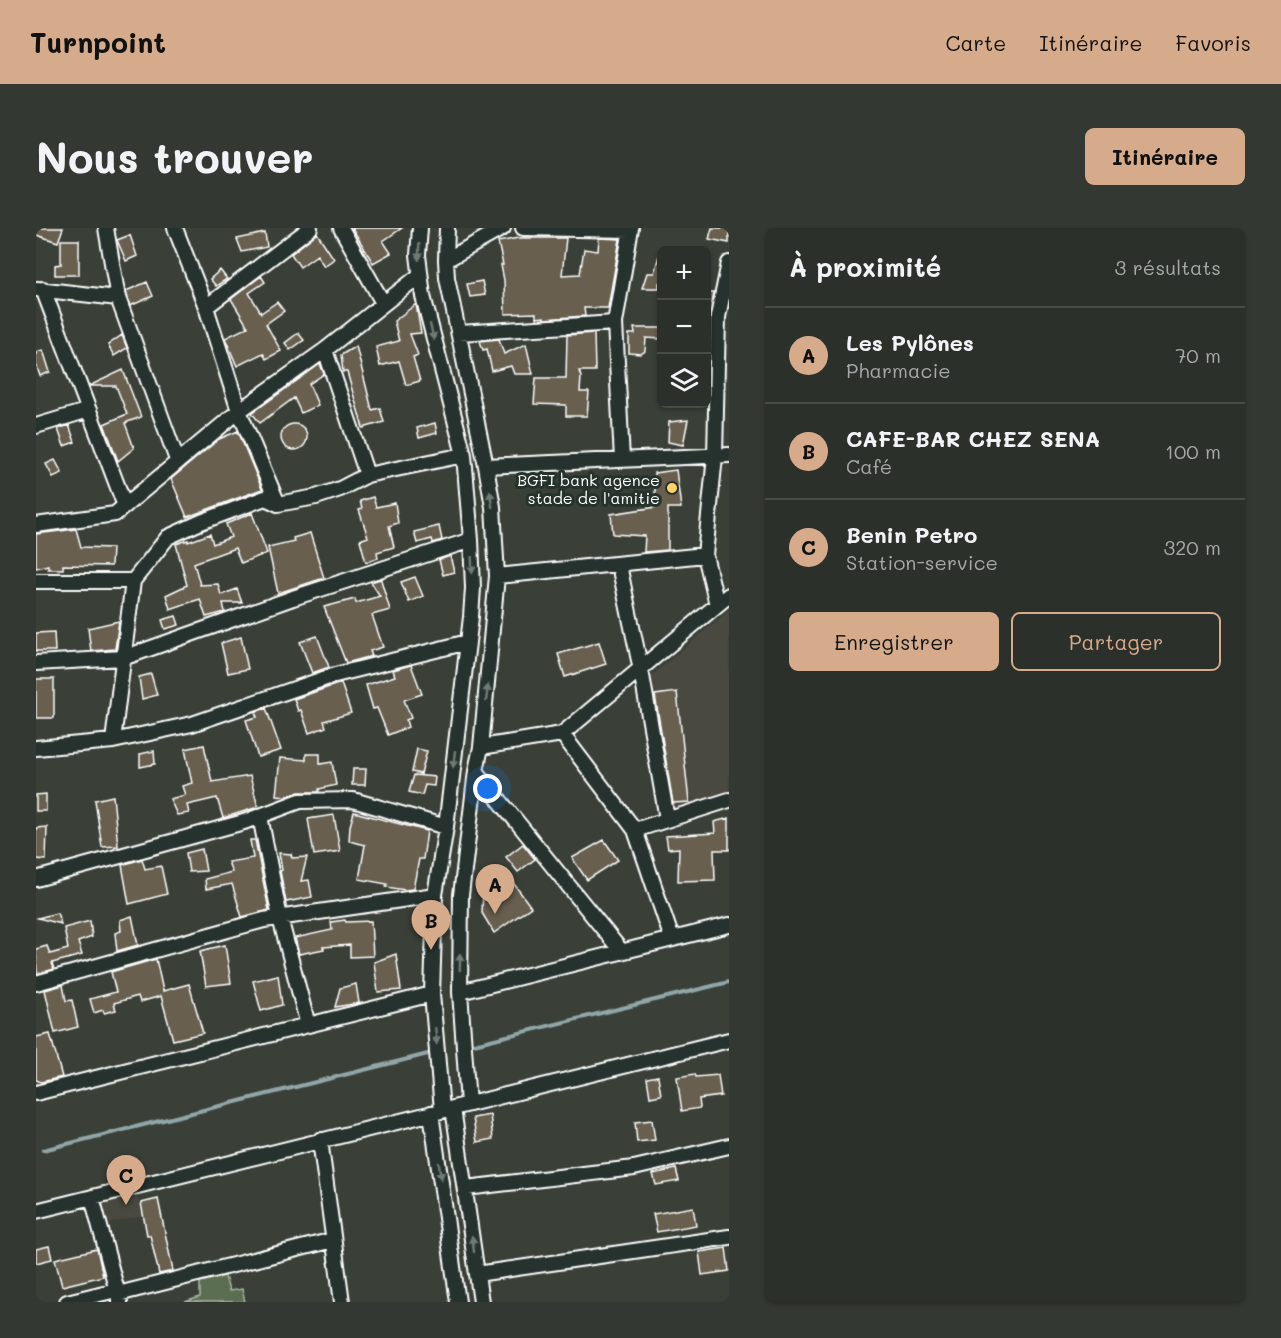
<!DOCTYPE html>
<html lang="fr">
<head>
<meta charset="utf-8">
<style>
  body { margin:0; font-family:Mali,sans-serif; background:#343832; color:#f1f3f6 }
  .controls { position:absolute; right:18px; top:18px; display:grid; overflow:hidden; border-radius:9px; box-shadow:0 2px 4px #0004 }
  .controls button { width:54px; height:54px; display:grid; place-items:center; padding:0; border:0; border-bottom:2px solid #484b47; background:#2c302a; color:#f1f3f6; font:30px sans-serif }
  .you { position:absolute; left:452px; top:561px; width:21px; height:21px; margin:-15px; border:4px solid #fff; border-radius:50%; background:#1a73e8; box-shadow:0 0 0 9px #1a73e833 }
  .badge { display:grid; place-items:center; width:39px; height:39px; border-radius:50%; background:#d6ab8b; color:#111; font-size:20px; font-weight:700 }
  .pin { position:absolute; translate:-50% -50px; filter:drop-shadow(0 2px 3px #0008) }
  .pin::after { content:''; position:absolute; top:32px; width:21px; height:18px; background:inherit; clip-path:polygon(0 0,100% 0,50% 100%) }
  .list { margin:0; padding:0; list-style:none }
  h2 { display:flex; justify-content:space-between; align-items:center; height:78px; margin:0; padding:0 24px; font-size:26px }
  h2 small { font-size:20px; font-weight:400; color:#a6a9a8 }
  .list li { display:grid; grid-template-columns:39px 1fr auto; gap:18px; align-items:center; box-sizing:border-box; height:96px; padding:0 24px; border-top:2px solid #484b47 }
  .list b { display:block; font-size:22px; white-space:nowrap }
  .list p { margin:0; font-size:20px; white-space:nowrap; color:#a6a9a8 }
  .list em { font-size:20px; font-style:normal; color:#a6a9a8 }
  .actions { display:flex; gap:12px; padding:18px 24px }
  .actions a { flex:1; padding:14px 0; border:2px solid #d6ab8b; border-radius:9px; text-align:center; font-size:21px; color:#d6ab8b }
  .actions .main { background:#d6ab8b; color:#111 }
  .icon { flex:none; width:33px; height:33px; fill:none; stroke:currentColor; stroke-width:2; stroke-linecap:round; stroke-linejoin:round }
  .map { position:relative; flex:none; width:693px; height:1074px; overflow:hidden; border-radius:9px }
  header { display:flex; align-items:center; gap:36px; box-sizing:border-box; height:84px; padding:0 30px; background:#d6ab8b; color:#111 }
  header strong { font-size:28px }
  nav { display:flex; gap:33px; margin-inline-start:auto; font-size:21px }
  .intro { display:flex; align-items:center; justify-content:space-between; box-sizing:border-box; height:144px; padding:0 36px }
  h1 { margin:0; font-size:42px }
  .button { padding:15px 27px; border-radius:9px; background:#d6ab8b; color:#111; font-size:21px; font-weight:700 }
  main { display:flex; gap:36px; padding:0 36px }
  aside { flex:1; background:#2c302a; border-radius:9px; box-shadow:0 2px 4px #0004 }
  .map>svg:first-child { display:block }
  .built { fill:#48493f }
  .green { fill:#5c6e51; stroke:#aeb6a8; stroke-width:1.5 }
  .lines { fill:none; stroke-linecap:round; stroke-linejoin:round }
  .stream { stroke:#92a6a9; stroke-width:4 }
  .building { fill:#675f50; stroke:#fff; stroke-width:1.5 }
  .minor-casing { stroke:#fff; stroke-width:18 }
  .minor { stroke:#26332d; stroke-width:14 }
  .oneway { fill:#727a76 }
  .poi-dot { fill:#ffd166; stroke:#26332d; stroke-width:2 }
  .labels { text-anchor:middle; dominant-baseline:central; stroke-width:6; stroke-linejoin:round; paint-order:stroke }
  .poi-label { font-size:16px; fill:#fff; stroke:#26332d; text-anchor:end }
</style>
</head>
<body>
<header>
<strong>Turnpoint</strong>
<nav><a>Carte</a><a>Itinéraire</a><a>Favoris</a></nav>
</header>
<div class="intro"><h1>Nous trouver</h1><a class="button">Itinéraire</a></div>
<main>
<div class="map">
<svg width="693" height="1074" viewBox="0 0 693 1074">
  <rect width="100%" height="100%" fill="#3a4038"/>
  <filter id="ink" filterUnits="userSpaceOnUse"><feTurbulence type="fractalNoise" baseFrequency=".0167" numOctaves="2"/><feDisplacementMap in="SourceGraphic" scale="12" xChannelSelector="R" yChannelSelector="G"/><feConvolveMatrix kernelMatrix="1 2 1 2 8 2 1 2 1" color-interpolation-filters="sRGB"/></filter>
  <g filter="url(#ink)">
    <path class="built" d="M693 382V565L633 584 616 500 614 449Z
      M100 963 106 988 67 997 61 972Z"/>
    <path class="green" d="M189 1048 193 1063 206 1061 209 1074H149L164 1069V1054Z"/>
    <g class="lines">
      <path class="stream" d="M438 816 693 754
        M7 922 392 826"/>
    </g>
    <path class="building" d="M0 0H27L22 14 0 7Z
      M316 0H366L347 13 355 25 337 35Z
      M676 0H693V15L673 11Z
      M229 5 231 19 206 24 201 11Z
      M281 5 298 31 288 38 281 27 264 39 255 26Z
      M94 7 101 28 90 33 81 12Z
      M482 10H530L526 47 544 46 548 21 562 23 563 10 584 11 572 80H548L549 88 508 91V89L500 90V85L469 86 468 52 465 37H467L462 14Z
      M25 12H43V47H19V37L25 36Z
      M623 28 626 29V56L623 55V60H606L611 45H618Z
      M184 42 191 51 180 58 174 51Z
      M225 48 229 54 213 65 225 85 241 74 248 83 230 96 245 123 230 131 227 125 201 138 189 110 212 99 195 71Z
      M446 53 449 67 434 69 431 56Z
      M111 54 117 68 94 78 90 63Z
      M670 65H678L673 94H670Z
      M380 76 385 105 374 106 382 127 377 129 384 153 370 157 363 133 344 138 340 119 363 113 358 93Z
      M598 100H626V111L610 110 609 123 605 126 593 125V106H599Z
      M262 105 268 112 254 122 249 115Z
      M558 105 559 143H543L545 149 544 164H553L551 188H530V177L498 176 500 150H530L531 107Z
      M86 107 91 120 78 128 72 117Z
      M463 111 468 126 490 116 497 146H478L475 138 456 143 451 121 447 122 444 113Z
      M320 118 336 182 344 180 348 194 327 200 311 144H307L305 127Z
      M7 122 14 144 4 148 0 136V124Z
      M284 136 288 146 273 156 282 177 265 185 258 170 224 195 216 185Z
      M87 142 105 189 89 195 98 220 82 233 68 196 91 186 80 158H53Z
      M652 192 647 217 632 214 633 194Z
      M399 195 401 205 383 210 381 200Z
      M245 209a13 13 0 1 1 26 0a13 13 0 1 1-26 0Z
      M33 197 39 214 28 218 22 201Z
      M202 203 226 261 151 289 135 251 183 211Z
      M19 232 26 245 17 249 10 236Z
      M640 242 645 280H632V322L608 324 609 308 577 306 575 286 620 279 618 245Z
      M337 269 340 279 359 275 362 295 353 298 358 319 341 324 342 330 330 334 324 312 332 309 323 282 326 281 324 273Z
      M216 285 231 325 205 335 199 320 158 335 164 357 182 356 185 367 201 361 206 375H187L189 384 170 389 164 371 134 381 130 367 151 357 140 316 152 312V314L174 306 177 316 195 309 190 296Z
      M403 298 406 312 397 315 396 311 381 315 378 304Z
      M40 301 45 319 76 320 75 338 27 337V341H12V337L0 340V306Z
      M274 305 288 350 242 365 232 319 258 313 257 310Z
      M414 328 418 344 407 347 403 332Z
      M379 349 387 368 373 374 365 354Z
      M347 350 345 352 354 382 336 387 347 419 334 423 336 428 310 435 288 379 319 371 320 375 344 368 335 354Z
      M140 388 143 397 129 401 126 392Z
      M83 393 79 421 55 423 52 400Z
      M18 404 19 423H0V405Z
      M281 408 293 439 276 445 264 414Z
      M205 409 212 441 192 445 185 415Z
      M563 414 570 436 529 449 522 426Z
      M375 437 386 466 368 472 375 490 370 492 372 499 352 507 341 480 337 481 330 457 359 448 357 442Z
      M115 446 121 467 106 471 103 449Z
      M0 451H18V490H0Z
      M305 455 315 485 288 493 290 499 273 505 265 482 262 483 258 471Z
      M641 464 653 574 637 575 619 467Z
      M230 480 245 522 222 529 210 492 221 489 219 484Z
      M168 517 176 554 214 548 222 579 187 590 181 570 151 577 153 585 141 587 134 571 149 567 146 558 156 555 149 521Z
      M381 521 391 523 385 546 376 544Z
      M118 523 119 536 104 539V526Z
      M270 526H284V536L296 534 300 557 283 561V564H263L250 568 240 567 244 530 270 532Z
      M317 541H330L329 557H316Z
      M378 547 399 549 398 558 389 557 386 567 373 564Z
      M10 566V583H0V567Z
      M77 568 82 618 66 619 59 572Z
      M318 584 391 603 387 631H383L377 661 369 662 350 659 351 656 323 651 329 617 313 613 314 598Z
      M298 587 304 623 278 627 272 591Z
      M693 590V622H678L679 652 642 653 643 620 632 621 630 608 679 605 678 594Z
      M11 599 10 632 0 631V600Z
      M214 612H219L233 682 206 689 196 656 170 661 169 651 196 644 192 634 217 630Z
      M568 612 582 632 551 652 536 630Z
      M487 616 499 631 482 644 470 629Z
      M166 621 170 643 153 644 150 625Z
      M243 625 255 626 256 630 271 629 265 653 273 652 276 669 250 674 244 643 246 642Z
      M106 631 109 641 125 638 131 666 93 676 86 637Z
      M470 645 495 679 458 705 446 685 447 661Z
      M21 685 25 696 2 690Z
      M96 688 102 717 81 723 79 705 85 703 84 692Z
      M309 692 310 694 335 693 337 728 314 729V717L287 719 288 721 263 726 259 710 296 702 295 694Z
      M54 693 56 709 42 714 46 727 16 735 18 741 1 746 0 721 11 718 14 726 32 721 28 700Z
      M189 717 195 755 170 758 164 723Z
      M360 726 365 762 342 764 338 734Z
      M120 731 127 763 153 756 167 805 137 812 125 768 104 774 102 768 78 775 80 782 68 785 67 782 58 785 54 771 80 764 75 744Z
      M242 747 246 777 225 783 217 753Z
      M320 756 323 775 299 779 304 760Z
      M27 757 30 773 36 772 42 799 19 805 9 762Z
      M14 806 26 849 5 854 0 852V809Z
      M659 846 660 849 682 847 685 868 663 871 664 880 646 883 641 849Z
      M622 848 625 867 614 869 611 850Z
      M454 887 457 911 441 914 437 890Z
      M616 892 619 912 601 914 599 894Z
      M640 941 643 953 620 957 617 946Z
      M122 971 137 1043 123 1046 114 1007H111L105 975Z
      M657 979 660 997 621 1004 617 986Z
      M13 1018 16 1031 0 1035V1021Z
      M690 1020 693 1043 666 1047 663 1024Z
      M61 1021 67 1048 26 1058 19 1031Z"/>
    <g class="lines">
      <defs>
        <path id="minor" d="M70 0 82 70 141 232
          M139 0 170 79 203 183 242 276
          M305 0 347 75
          M384 0 382 27 387 68 428 227 435 312 437 360 435 389 410 599 399 667 396 766 406 882
          M411 0 410 32 411 50 450 238 457 279 461 348 445 519 440 543 425 667 424 764 432 876
          M487 0 594 2
          M410 32 467 0
          M1 61 82 70
          M7 61 89 278
          M170 79 274 0
          M423 105 579 95
          M289 122 331 247
          M0 198 53 182
          M586 232 579 95 595 0
          M450 238 693 227
          M0 297 79 286 203 183 289 122 384 47
          M583 337 605 442 631 591
          M461 348 669 327
          M0 353H97
          M681 377 669 327 679 228 682 89 693 35
          M0 435 87 430 257 370 435 312
          M526 506 599 602 636 711
          M77 513 97 353 132 309 165 294 229 270 242 276 280 269 304 261 331 247 428 227
          M445 519 526 506 693 367
          M0 520 77 513 156 496 299 447 432 414
          M440 543 586 724
          M224 588 244 690 272 797
          M599 602 693 572
          M0 651 208 594 264 573 317 572 410 599
          M0 755 228 692 399 667
          M424 764 693 697
          M0 865 396 766
          M417 880 445 1074
          M395 885 422 1074
          M284 912 306 1074
          M430 960 598 940 693 918
          M56 969 84 1074
          M0 983 693 812
          M441 1046 693 1009
          M82 1066 297 1012
          M31 1074 80 1062"/>
      </defs>
      <use href="#minor" class="minor-casing"/>
      <use href="#minor" class="minor"/>
    </g>
    <defs><path id="oneway-solid" d="M-6-.8H1V-3.2L6.5 0L1 3.2V.8H-6Z" transform="scale(1.5)"/></defs>
    <g class="oneway">
      <use href="#oneway-solid" transform="translate(383 24) rotate(91)"/>
      <use href="#oneway-solid" transform="translate(396 104) rotate(76)"/>
      <use href="#oneway-solid" transform="translate(455 271) rotate(-98)"/>
      <use href="#oneway-solid" transform="translate(436 337) rotate(88)"/>
      <use href="#oneway-solid" transform="translate(451 465) rotate(-84)"/>
      <use href="#oneway-solid" transform="translate(418 531) rotate(97)"/>
      <use href="#oneway-solid" transform="translate(424 734) rotate(-89)"/>
      <use href="#oneway-solid" transform="translate(400 808) rotate(85)"/>
      <use href="#oneway-solid" transform="translate(404 943) rotate(82)"/>
      <use href="#oneway-solid" transform="translate(437 1016) rotate(-97)"/>
    </g>
  </g>
  <circle class="poi-dot" cx="636" cy="260" r="6"/>
  <g class="labels">
    <g class="poi-label">
      <text x="624" y="251">BGFI bank agence<tspan x="624" dy="18">stade de l'amitie</tspan></text>
    </g>
  </g>
</svg>
<div class="controls">
<button>+</button>
<button>−</button>
<button><svg class="icon" aria-label="layers" viewBox="0 0 24 24"><path d="M12 4l9 5-9 5-9-5zM3 14l9 5 9-5"/></svg></button>
</div>
<div class="you"></div>
<div class="pin badge" style="left:459px;top:686px">A</div>
<div class="pin badge" style="left:395px;top:722px">B</div>
<div class="pin badge" style="left:90px;top:977px">C</div>
</div>
<aside>
<h2>À proximité<small>3 résultats</small></h2>
<ul class="list">
<li><span class="badge">A</span><div><b>Les Pylônes</b><p>Pharmacie</p></div><em>70 m</em></li>
<li><span class="badge">B</span><div><b>CAFE-BAR CHEZ SENA</b><p>Café</p></div><em>100 m</em></li>
<li><span class="badge">C</span><div><b>Benin Petro</b><p>Station-service</p></div><em>320 m</em></li>
</ul>
<div class="actions"><a class="main">Enregistrer</a><a>Partager</a></div>
</aside>
</main>
</body>
</html>
